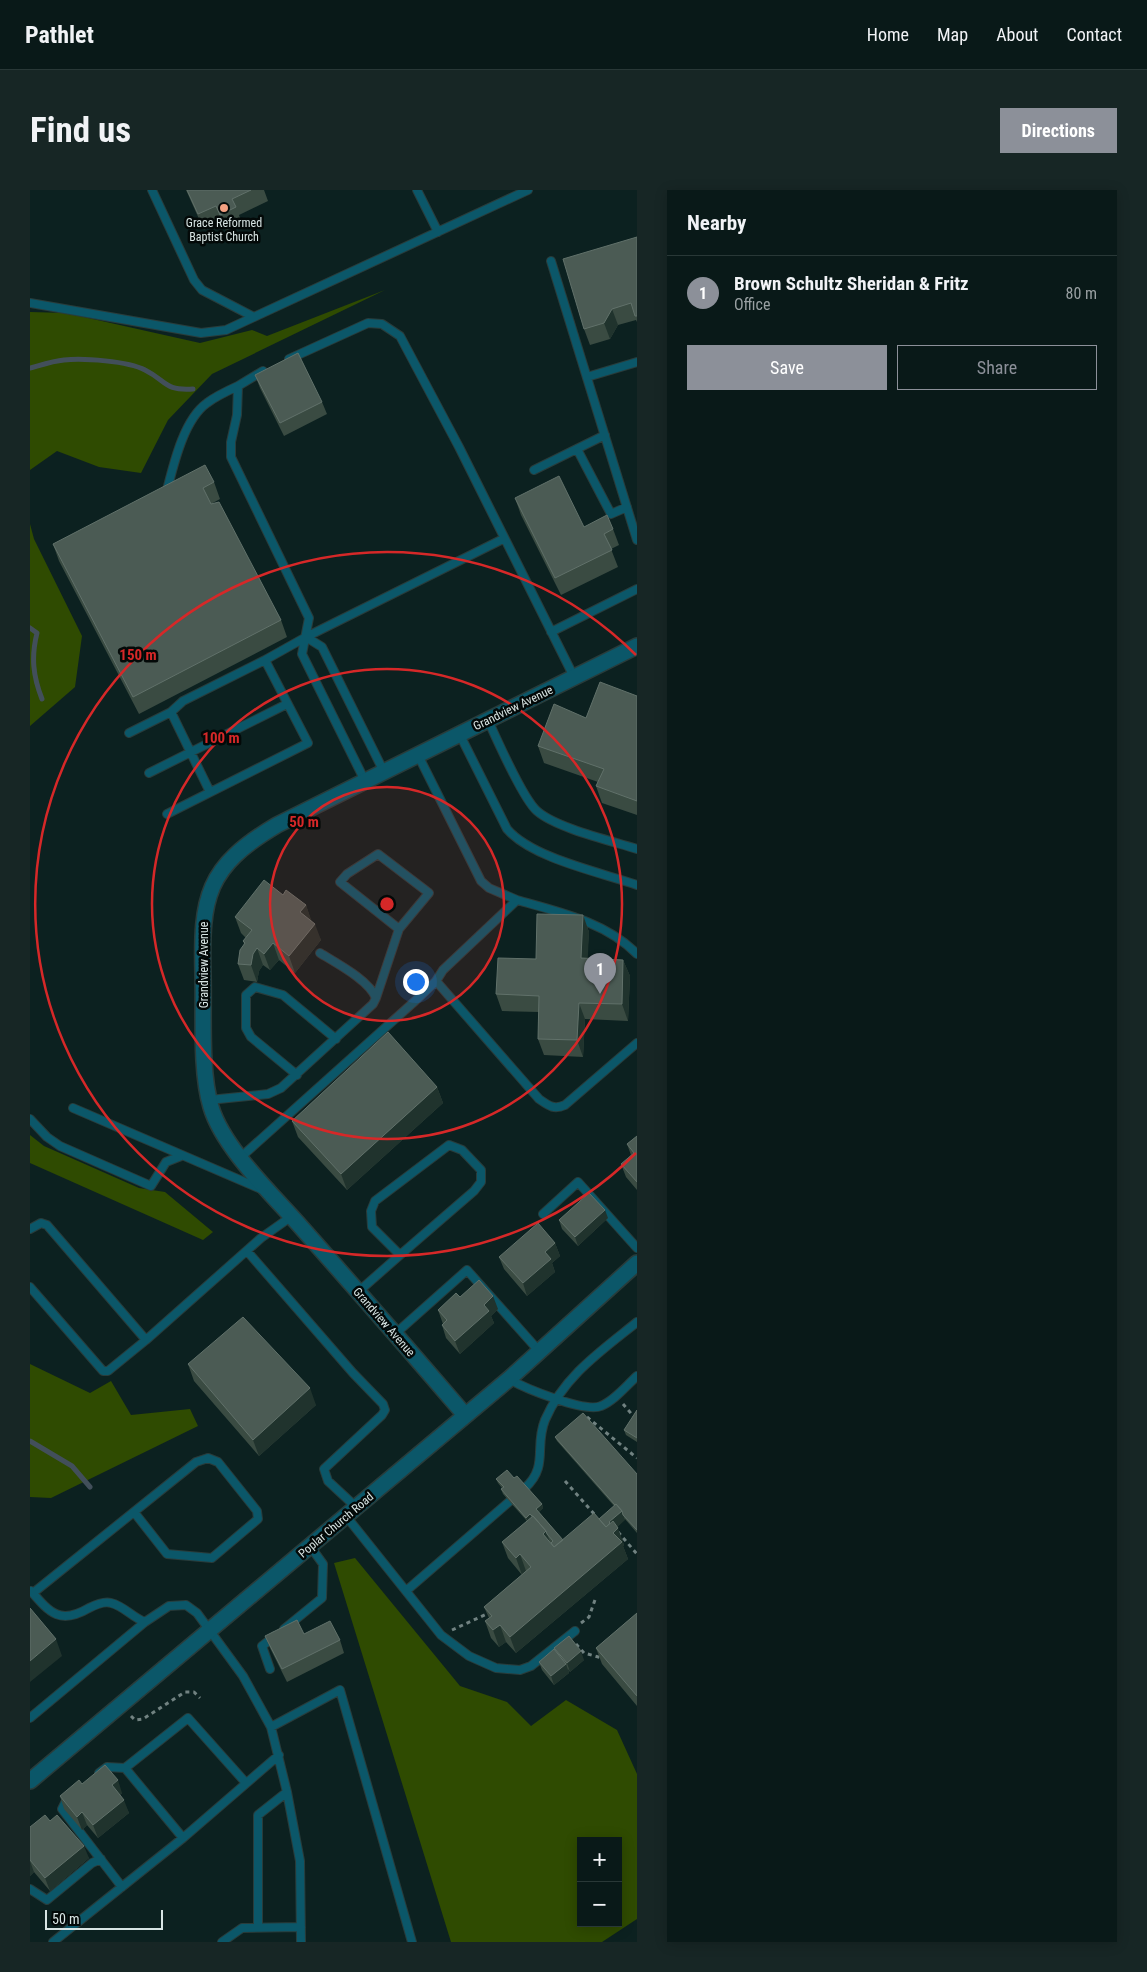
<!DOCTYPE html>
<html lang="en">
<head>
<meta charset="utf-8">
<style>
  body { margin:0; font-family:"Roboto Condensed",sans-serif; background:#172625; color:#f1f3f6 }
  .controls { position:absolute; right:15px; bottom:15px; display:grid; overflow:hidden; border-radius:0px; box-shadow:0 2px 12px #0003 }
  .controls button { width:45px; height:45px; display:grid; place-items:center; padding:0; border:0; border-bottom:1px solid #293837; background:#091918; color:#f1f3f6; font:25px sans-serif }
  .scale { position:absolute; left:15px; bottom:12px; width:118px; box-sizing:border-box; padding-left:5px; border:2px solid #d8e5e4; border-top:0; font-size:14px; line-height:18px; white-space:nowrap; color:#d8e5e4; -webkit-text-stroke:4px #030908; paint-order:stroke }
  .you { position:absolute; left:385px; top:791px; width:18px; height:18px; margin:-12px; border:4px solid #fff; border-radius:50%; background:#1a73e8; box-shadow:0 0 0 8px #1a73e833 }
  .badge { display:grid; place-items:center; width:32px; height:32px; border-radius:50%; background:#8c9099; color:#fff; font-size:16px; font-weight:700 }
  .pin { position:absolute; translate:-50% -41px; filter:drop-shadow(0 1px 2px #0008) }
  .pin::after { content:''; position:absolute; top:26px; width:18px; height:15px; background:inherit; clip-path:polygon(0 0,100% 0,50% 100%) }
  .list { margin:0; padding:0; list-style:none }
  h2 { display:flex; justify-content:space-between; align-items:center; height:65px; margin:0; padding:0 20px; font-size:21px }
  h2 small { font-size:16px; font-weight:400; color:#99a0a2 }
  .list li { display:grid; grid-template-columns:32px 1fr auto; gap:15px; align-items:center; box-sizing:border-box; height:75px; padding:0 20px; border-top:1px solid #293837 }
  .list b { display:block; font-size:19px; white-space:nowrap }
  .list p { margin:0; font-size:16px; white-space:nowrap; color:#99a0a2 }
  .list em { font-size:16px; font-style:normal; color:#99a0a2 }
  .actions { display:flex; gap:10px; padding:15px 20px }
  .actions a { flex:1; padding:11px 0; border:1px solid #8c9099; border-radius:0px; text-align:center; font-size:18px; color:#8c9099 }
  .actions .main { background:#8c9099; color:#fff }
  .map { position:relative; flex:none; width:607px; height:1752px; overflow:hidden; border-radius:0px }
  header { display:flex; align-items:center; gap:30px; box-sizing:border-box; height:70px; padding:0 25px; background:#091918; border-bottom:1px solid #293837 }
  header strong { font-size:24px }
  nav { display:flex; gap:28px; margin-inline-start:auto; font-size:18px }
  .intro { display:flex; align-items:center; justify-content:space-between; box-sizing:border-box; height:120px; padding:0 30px }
  h1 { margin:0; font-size:35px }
  .button { padding:12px 22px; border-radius:0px; background:#8c9099; color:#fff; font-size:18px; font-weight:700 }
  main { display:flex; gap:30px; padding:0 30px }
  aside { flex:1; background:#091918; border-radius:0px; box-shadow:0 2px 12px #0003 }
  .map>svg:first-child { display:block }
  .green { fill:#2f4b01; fill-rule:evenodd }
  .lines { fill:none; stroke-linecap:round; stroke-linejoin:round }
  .stream { stroke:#424f5a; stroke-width:5 }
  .service-casing { stroke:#293c3b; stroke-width:10 }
  .minor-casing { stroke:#293c3b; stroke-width:18 }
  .tertiary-casing { stroke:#293c3b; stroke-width:18 }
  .path { stroke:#718281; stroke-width:3; stroke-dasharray:4 4; stroke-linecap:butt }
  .service { stroke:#0b5769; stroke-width:8 }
  .minor { stroke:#0b5769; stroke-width:15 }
  .tertiary { stroke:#0b5769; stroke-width:15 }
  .wall { fill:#3a4b42 }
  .shaded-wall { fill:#20332d }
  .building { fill:#4b5b54; stroke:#61716a }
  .ring { fill:none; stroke:#d62828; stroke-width:2.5 }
  .poi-dot { fill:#f3a081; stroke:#030908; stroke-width:2 }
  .labels { text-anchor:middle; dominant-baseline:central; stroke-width:5; stroke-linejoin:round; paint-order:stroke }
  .poi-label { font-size:12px; fill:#d8e5e4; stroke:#030908 }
  .street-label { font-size:12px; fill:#d8e5e4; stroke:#030908 }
  .centre { fill:#d62828; stroke:#030908; stroke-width:2.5 }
  .ring-label { font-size:15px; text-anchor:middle; font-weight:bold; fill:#d62828; stroke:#030908; stroke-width:5; stroke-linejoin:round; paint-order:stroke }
</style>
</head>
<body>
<header>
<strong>Pathlet</strong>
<nav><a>Home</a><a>Map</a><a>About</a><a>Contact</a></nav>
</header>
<div class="intro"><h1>Find us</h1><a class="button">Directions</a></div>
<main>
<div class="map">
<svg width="607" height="1752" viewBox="0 0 607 1752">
  <rect width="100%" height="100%" fill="#0c2120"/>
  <path class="green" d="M355 100 182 184 138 230 111 283 69 277 27 261 0 280V122L36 123 170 153 222 140 237 146Z
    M0 334 4 349 52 446 45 497 0 536Z
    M0 945 14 956 109 998 135 1002 183 1042 173 1050 0 973Z
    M0 1174 60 1203 81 1191 101 1225 160 1219 168 1236 21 1308 0 1307Z
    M325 1368 430 1496 477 1512 501 1536 536 1510 587 1540 607 1584V1729L572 1752H421L304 1373ZM551 1651H588V1733H551Z"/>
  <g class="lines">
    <path class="stream" d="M0 178C11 175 23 171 34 170 53 168 98 171 115 180 137 191 134 201 163 199
      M0 438 7 443C1 467 3 486 12 509
      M0 1251 42 1276 60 1297"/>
    <defs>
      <path id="service" d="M122 0 164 90 172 100 224 127 498 0
        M387 0 408 42
        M521 71 607 350
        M0 113 171 143 196 140 224 127
        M259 169 338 133 352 134 370 146 429 257 544 487
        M233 181 208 196 207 225 201 252V267L279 428 272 464 335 591
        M557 187 607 172
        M547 259 581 324 597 317
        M504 280 575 245
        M136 304C143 277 153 230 177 213 186 206 197 201 208 196
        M521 442 607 399
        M276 447 292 457 354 582
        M141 522 180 602
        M458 530C467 550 493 609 507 621 526 638 582 651 607 659
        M99 543 141 522 153 511 235 470 276 447 473 349
        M430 545 477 639C502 668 569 682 607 695
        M388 565 451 691 459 698 487 710
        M119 583 257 514
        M137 624 278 553 235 470
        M406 791 509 909C519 916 524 920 535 915L607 853
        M346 808 369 739 399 703 348 664 317 684 310 692 369 739
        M267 885 221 847 216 838V805L225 797 253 805 306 849
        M179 910 238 904 251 898 343 814 346 808C339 790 306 773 290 763
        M43 918 231 999
        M0 929 17 947 30 956 121 996 136 972 151 966
        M419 955 432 960 451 980V992L444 1001 370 1065 342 1037 341 1021 345 1011Z
        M211 967 385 811 406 791 413 780 487 710C529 722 576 732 607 764
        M513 1024 548 992 607 1058
        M0 1039 11 1033 17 1035 116 1150 78 1181H73L0 1097
        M217 1061 323 1183 353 1214 355 1220 352 1225 294 1279 298 1291 326 1317
        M328 1102 370 1065
        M365 1144 437 1080 509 1161
        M116 1150 231 1048 262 1026
        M479 1189C494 1198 555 1223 571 1216 584 1211 596 1196 607 1186
        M495 1298C519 1276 504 1257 515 1230 534 1186 571 1161 607 1132
        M316 1326 411 1445 439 1466 466 1478 490 1480 501 1476 545 1441
        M1 1401C20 1423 30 1435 59 1418 65 1415 75 1411 81 1413 94 1416 103 1428 115 1432
        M376 1401 480 1311
        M3 1403 166 1272 178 1268 188 1272 227 1321 228 1329 182 1368 137 1364 104 1322
        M254 1439 292 1408 293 1374 280 1356
        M240 1479 232 1456 245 1446
        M0 1528 115 1432 139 1416 156 1415 167 1423 213 1486 241 1537 257 1602 270 1671 271 1752
        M241 1537 310 1500 382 1752
        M69 1583 77 1577 95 1578
        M37 1609 32 1619 92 1697
        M153 1648 95 1578 158 1528 216 1593
        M0 1699 17 1710 62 1673 71 1669
        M228 1737V1625L257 1602
        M23 1752 153 1648 249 1565
        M192 1752 212 1738 271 1737"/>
      <path id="minor" d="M435 1225C381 1162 326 1099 271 1037 243 1005 193 958 181 917 170 881 174 824 173 785 171 707 176 677 247 635L607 456"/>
      <path id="tertiary" d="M0 1591 479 1189 607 1073"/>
    </defs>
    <use href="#service" class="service-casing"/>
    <use href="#minor" class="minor-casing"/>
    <use href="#tertiary" class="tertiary-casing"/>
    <path class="path" d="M593 1214 605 1228
      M557 1227 607 1268
      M535 1291 566 1326
      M588 1342 607 1364
      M551 1433 559 1427 566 1407
      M422 1440 459 1423
      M546 1454 554 1463 572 1468
      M101 1526 105 1530 113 1529 155 1502H164L170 1508"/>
    <use href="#service" class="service"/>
    <use href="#minor" class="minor"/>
    <use href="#tertiary" class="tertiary"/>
  </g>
  <path class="wall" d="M156 0H234L238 11 209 25 212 34 196 41 192 32 174 40Z
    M607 47V132L606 130 588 135 580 149 560 155 554 139Z
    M225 185 292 212 297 224 254 246 230 198Z
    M184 292 190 309 181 314 251 430 257 447 109 524 29 371 23 354Z
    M485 308 554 337 583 339 589 355 581 359 588 377 531 405 491 325Z
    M607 506V625L572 613 566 596 568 592 514 573 508 556 556 528Z
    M253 705 276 715 281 731 291 750 265 783 249 770 240 780 233 775 229 781 227 792 214 790 208 774 214 754 213 751 216 748 211 743 205 727Z
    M553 725 559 742 557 768 593 770 600 786 598 831 555 829 553 867 514 865 508 849 509 822 472 821 466 804 506 769Z
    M407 897 413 913 317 1000 268 947 262 931Z
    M607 946V1000L596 987 591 974 601 965 597 954Z
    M578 1028 548 1056 532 1039 529 1030Z
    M525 1053 530 1066 522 1073 525 1082 497 1106 474 1079 469 1067Z
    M430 1107 468 1119 461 1126 464 1133 430 1164 416 1148 412 1135 413 1134 408 1120Z
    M158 1174 286 1215 229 1266 164 1191Z
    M607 1220V1252L596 1245 594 1240Z
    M525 1247 607 1284V1343L595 1329 587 1337 594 1355 593 1356 598 1369 486 1463 476 1452 469 1457 461 1448 455 1431 459 1428 454 1417 492 1385 478 1368 472 1352 497 1331 473 1304 471 1299 472 1298 468 1293 466 1289 484 1288 512 1314 513 1318 509 1322 533 1350 569 1329 584 1316 527 1251Z
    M607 1423V1516L572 1474 566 1458Z
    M235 1446 310 1450 314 1463 257 1492 240 1458Z
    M524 1458 554 1470 540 1482 538 1479 539 1483 524 1495 512 1480 509 1472 526 1462Z
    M52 1594 92 1603 90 1605 99 1623 68 1648 57 1635 52 1640 34 1619 30 1606Z
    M20 1631 59 1668 20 1701 4 1682 0 1686V1637Z"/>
  <path class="shaded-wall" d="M582 119 588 135 580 149 574 133Z
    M276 715 282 732 270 722Z
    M553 725 559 742 557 785 551 768Z
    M285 734 291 750 265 783 259 766Z
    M243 753 249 770 240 780 234 764Z
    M227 758 233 775 229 781 227 792 221 775 223 764Z
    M593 770 600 786 598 831 592 814Z
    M549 813 555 829 553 867 547 850Z
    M407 897 413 913 317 1000 311 984Z
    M575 1020 578 1028 548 1056 545 1047Z
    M525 1053 530 1066 522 1073 525 1082 497 1106 493 1093 515 1062Z
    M463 1106 468 1119 461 1126 464 1133 430 1164 425 1151 454 1115Z
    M280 1198 286 1215 229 1266 223 1250Z
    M512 1314 513 1318 508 1323 506 1319Z
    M592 1321 595 1330 583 1341 579 1332Z
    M500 1324 502 1329 498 1332 496 1328Z
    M588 1338 594 1355 593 1356 598 1369 486 1463 480 1447 579 1345Z
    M516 1341 522 1358 513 1344Z
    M490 1364 496 1381 492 1385 486 1368Z
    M470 1435 476 1452 469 1457 463 1440Z
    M26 1449 32 1466 0 1492V1471Z
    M551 1461 554 1470 540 1482 537 1473Z
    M536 1474 539 1483 524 1495 521 1486Z
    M88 1590 92 1603 86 1608 82 1595Z
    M94 1610 99 1623 68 1648 63 1635Z
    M52 1622 57 1635 52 1640 47 1627Z
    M54 1656 59 1668 20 1701 15 1688Z
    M0 1671 4 1682 0 1686Z"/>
  <path class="building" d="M157 0H221L202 9 206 17 190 25 186 16 168 24Z
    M607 47V126H605L601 113 582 119 574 133 554 139 533 69Z
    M268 163 292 212 250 233 225 185Z
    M175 275 184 292 173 298 181 314 189 312 251 430 103 507 23 354Z
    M529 286 554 337 577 325 583 339 574 344 582 360 525 388 485 308Z
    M570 492 607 506V611L566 596 574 579 508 556 524 514 556 528Z
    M234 690 253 705 256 700 276 715 270 722 285 734 259 766 243 753 234 764 227 758 223 764 221 775 208 774 210 760 215 753 213 751 222 740 205 727Z
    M507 724 553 725 551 768 593 770 592 814 549 813 547 850 508 849 509 806 466 804 468 768 506 769Z
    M358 842 407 897 311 984 262 931Z
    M607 946V992L591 974 604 963 597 954Z
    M559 1003 575 1020 545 1047 529 1030Z
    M508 1033 525 1053 515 1062 521 1069 493 1093 469 1067Z
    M449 1090 463 1106 454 1115 459 1121 425 1151 412 1135 417 1130 408 1120 426 1103 430 1107Z
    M213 1127 280 1198 223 1250 158 1174Z
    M607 1220V1248L594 1240Z
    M553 1223 607 1284V1340L593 1325 592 1321 586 1314 585 1315 525 1247Z
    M477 1280 484 1288 487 1286 512 1314 506 1319 533 1350 524 1357 521 1353 523 1351 517 1344 516 1341 503 1326H502L500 1324 496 1328 471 1299 474 1297 466 1289Z
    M586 1314 592 1321 579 1332 580 1333 576 1337 569 1329Z
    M564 1323 576 1337 583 1331 588 1338 583 1343 592 1352 480 1447 470 1435 463 1440 455 1431 462 1426 454 1417 501 1377 490 1364 486 1368 472 1352 503 1326 516 1341 513 1344 524 1357Z
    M0 1418 26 1449 0 1471Z
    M607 1423V1506L566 1458Z
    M267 1430 274 1444 300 1431 310 1450 252 1479 235 1446Z
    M539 1446 551 1461 537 1473 524 1458Z
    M524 1459 536 1474 521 1486 509 1472Z
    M75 1575 88 1590 82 1595 94 1610 63 1635 52 1622 47 1627 30 1606 49 1590 52 1594Z
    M15 1625 20 1631 27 1625 54 1656 15 1688 0 1670V1637Z"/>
  <circle cx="357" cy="714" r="117" fill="#d62828" fill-opacity=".12"/>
  <g class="ring">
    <circle cx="357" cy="714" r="117"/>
    <circle cx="357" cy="714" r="235"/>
    <path d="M606 963A352 352 0 1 1 606 465"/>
  </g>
  <circle class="poi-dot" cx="194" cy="18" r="5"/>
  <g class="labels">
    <g class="poi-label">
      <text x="194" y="33">Grace Reformed<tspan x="194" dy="14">Baptist Church</tspan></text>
    </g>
    <g class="street-label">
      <text transform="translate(483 518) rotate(-26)">Grandview Avenue</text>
      <text transform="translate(174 775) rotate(-90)">Grandview Avenue</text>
      <text transform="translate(354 1132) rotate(49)">Grandview Avenue</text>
      <text transform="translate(306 1335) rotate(-40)">Poplar Church Road</text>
    </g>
  </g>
  <circle cx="357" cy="714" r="8" class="centre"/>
  <g class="ring-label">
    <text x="108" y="470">150 m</text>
    <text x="191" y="553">100 m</text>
    <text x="274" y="637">50 m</text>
  </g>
</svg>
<div class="controls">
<button>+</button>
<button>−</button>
</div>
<div class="scale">50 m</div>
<div class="you"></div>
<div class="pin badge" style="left:570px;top:804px">1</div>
</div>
<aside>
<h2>Nearby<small></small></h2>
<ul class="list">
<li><span class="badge">1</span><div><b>Brown Schultz Sheridan &amp; Fritz</b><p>Office</p></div><em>80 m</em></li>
</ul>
<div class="actions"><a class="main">Save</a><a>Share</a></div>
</aside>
</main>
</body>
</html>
